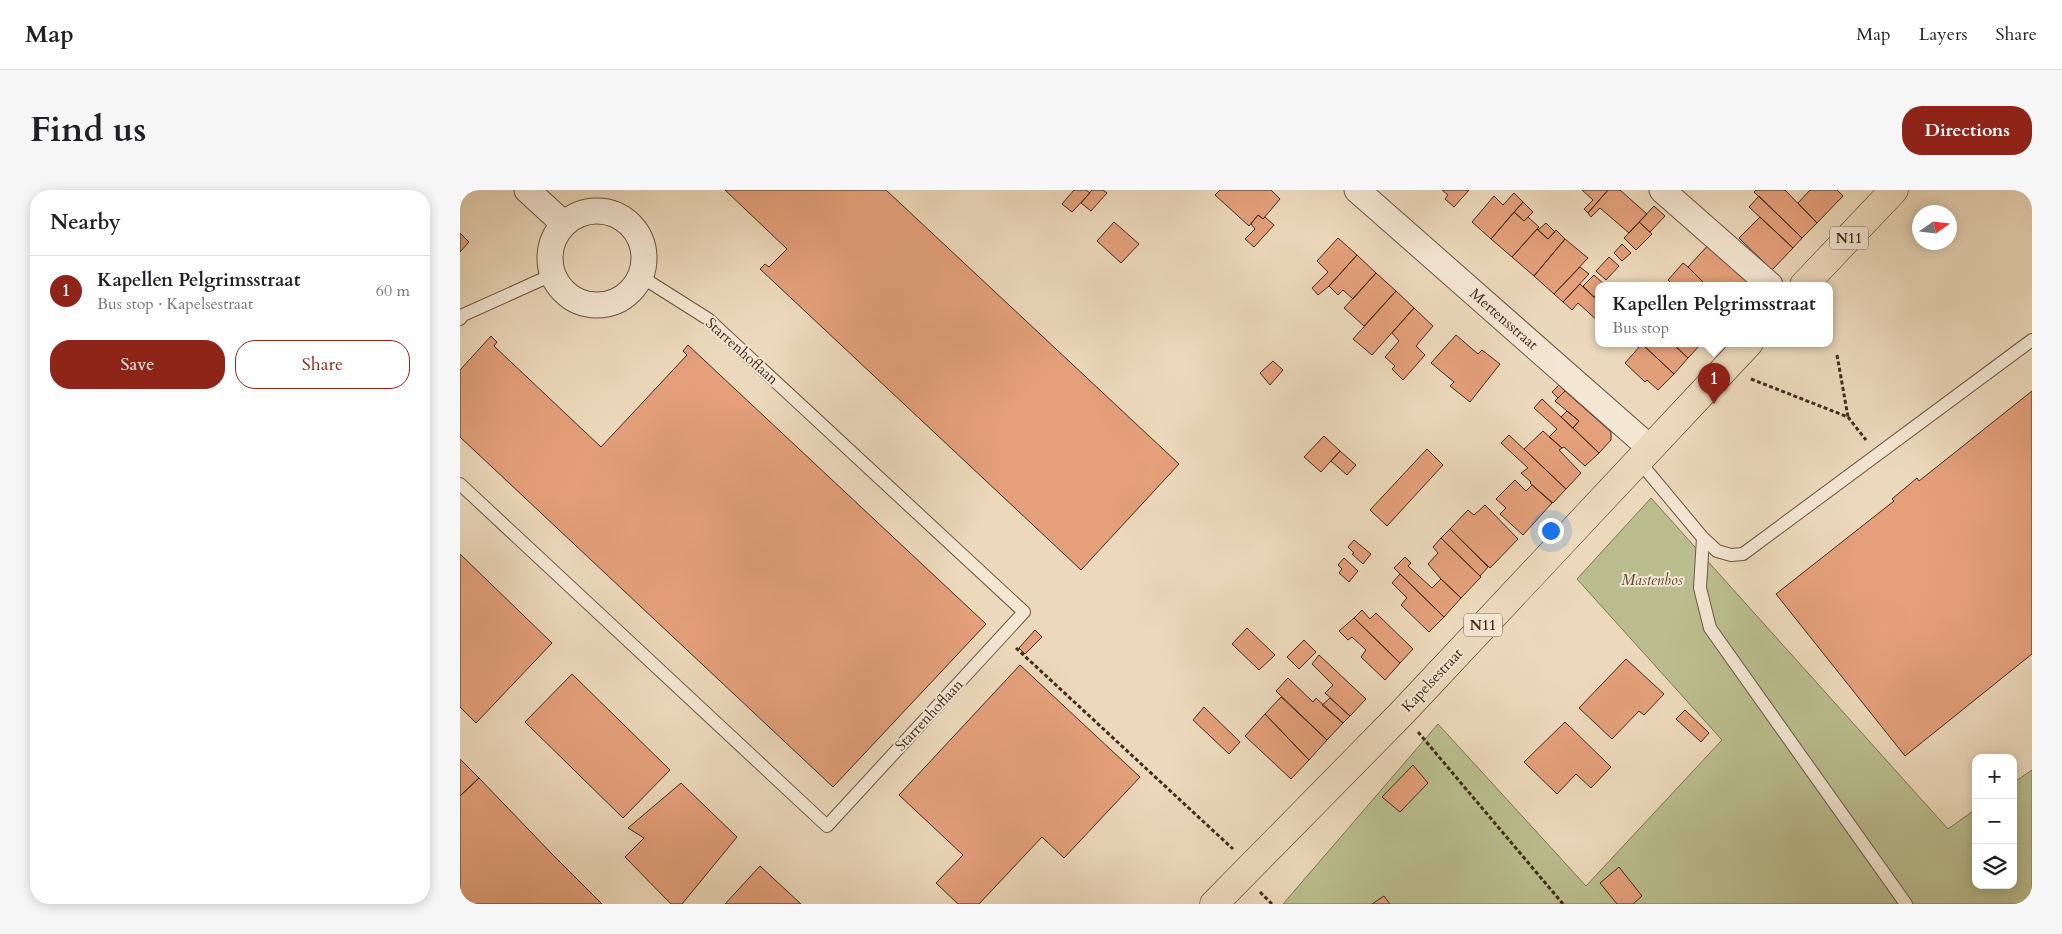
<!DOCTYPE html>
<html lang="en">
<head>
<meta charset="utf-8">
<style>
  body { margin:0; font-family:Cardo,serif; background:#f6f6f6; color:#202124 }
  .controls { position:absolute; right:15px; bottom:15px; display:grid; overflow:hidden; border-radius:10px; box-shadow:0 2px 12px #0003 }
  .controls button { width:45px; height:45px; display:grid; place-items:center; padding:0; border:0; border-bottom:1px solid #e0e0e0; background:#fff; color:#202124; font:25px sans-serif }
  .compass { position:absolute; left:1452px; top:15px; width:45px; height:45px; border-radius:50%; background:#fff; box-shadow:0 2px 12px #0003; rotate:76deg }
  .you { position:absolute; left:1090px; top:340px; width:18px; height:18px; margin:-12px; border:4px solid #fff; border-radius:50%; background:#1a73e8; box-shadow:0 0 0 8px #1a73e833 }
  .badge { display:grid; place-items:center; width:32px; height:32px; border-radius:50%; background:#8f2418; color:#fff; font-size:16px; font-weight:700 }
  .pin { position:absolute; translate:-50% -41px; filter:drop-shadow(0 1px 2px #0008) }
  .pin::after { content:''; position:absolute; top:26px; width:18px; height:15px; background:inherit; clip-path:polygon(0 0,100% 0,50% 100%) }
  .popup { position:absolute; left:1135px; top:92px; width:238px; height:65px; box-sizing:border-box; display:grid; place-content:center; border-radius:10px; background:#fff; filter:drop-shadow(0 1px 4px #0005); font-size:16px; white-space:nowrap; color:#757577 }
  .popup b { font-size:19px; color:#202124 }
  .popup::after { content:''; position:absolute; left:50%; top:100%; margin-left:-10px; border:10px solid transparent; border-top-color:#fff }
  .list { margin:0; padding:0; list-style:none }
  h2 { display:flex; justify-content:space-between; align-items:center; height:65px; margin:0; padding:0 20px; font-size:21px }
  h2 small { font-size:16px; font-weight:400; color:#757577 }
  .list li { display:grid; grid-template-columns:32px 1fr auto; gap:15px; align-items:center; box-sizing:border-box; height:70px; padding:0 20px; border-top:1px solid #e0e0e0 }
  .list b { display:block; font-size:19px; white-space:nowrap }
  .list p { margin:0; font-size:16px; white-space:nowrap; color:#757577 }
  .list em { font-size:16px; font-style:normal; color:#757577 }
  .actions { display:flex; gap:10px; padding:15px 20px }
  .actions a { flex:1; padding:11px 0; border:1px solid #8f2418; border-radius:20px; text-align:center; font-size:18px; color:#8f2418 }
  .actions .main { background:#8f2418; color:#fff }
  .icon { flex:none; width:28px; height:28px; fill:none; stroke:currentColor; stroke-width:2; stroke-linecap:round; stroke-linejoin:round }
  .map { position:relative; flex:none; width:1572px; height:714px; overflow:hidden; border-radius:20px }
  header { display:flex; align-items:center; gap:30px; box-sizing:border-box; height:70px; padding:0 25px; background:#fff; border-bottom:1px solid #e0e0e0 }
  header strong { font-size:24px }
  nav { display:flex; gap:28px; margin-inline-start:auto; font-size:18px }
  .intro { display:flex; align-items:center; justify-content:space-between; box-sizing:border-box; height:120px; padding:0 30px }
  h1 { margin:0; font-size:35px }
  .button { padding:12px 22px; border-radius:20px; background:#8f2418; color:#fff; font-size:18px; font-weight:700 }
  main { display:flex; gap:30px; padding:0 30px }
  aside { flex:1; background:#fff; border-radius:20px; box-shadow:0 2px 12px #0003 }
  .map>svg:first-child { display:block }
  .green { fill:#babe8e; stroke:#7e7456 }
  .building { fill:#e3a07b; stroke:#422b1e }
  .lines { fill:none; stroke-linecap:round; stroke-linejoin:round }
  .lane-casing { stroke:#6c5645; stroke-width:14 }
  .street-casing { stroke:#6c5645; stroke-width:27 }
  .primary-casing { stroke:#422b1e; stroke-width:29 }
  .path { stroke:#422b1e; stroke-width:3; stroke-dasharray:4 2.5; stroke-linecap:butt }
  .lane { stroke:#f3e6d3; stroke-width:12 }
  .street { stroke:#f3e6d3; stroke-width:25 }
  .primary { stroke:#ecd9bb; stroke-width:28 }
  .labels { text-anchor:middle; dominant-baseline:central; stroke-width:4; stroke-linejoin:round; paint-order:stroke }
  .shield { fill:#f3e6d3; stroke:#776354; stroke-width:1 }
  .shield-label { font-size:14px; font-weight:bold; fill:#422b1e }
  .street-label { font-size:15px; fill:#422b1e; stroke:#f3e6d3 }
  .park-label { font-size:15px; font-style:italic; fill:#5a4834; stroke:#f3e6d3 }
</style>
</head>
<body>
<header>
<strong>Map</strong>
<nav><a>Map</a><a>Layers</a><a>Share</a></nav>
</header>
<div class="intro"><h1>Find us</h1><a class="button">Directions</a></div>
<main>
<aside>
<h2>Nearby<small></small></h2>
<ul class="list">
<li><span class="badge">1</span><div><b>Kapellen Pelgrimsstraat</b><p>Bus stop · Kapelsestraat</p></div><em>60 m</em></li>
</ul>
<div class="actions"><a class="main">Save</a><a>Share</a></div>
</aside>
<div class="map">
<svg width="1572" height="714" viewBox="0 0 1572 714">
  <rect width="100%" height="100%" fill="#ecd9bb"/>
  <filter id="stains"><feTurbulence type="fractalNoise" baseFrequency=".004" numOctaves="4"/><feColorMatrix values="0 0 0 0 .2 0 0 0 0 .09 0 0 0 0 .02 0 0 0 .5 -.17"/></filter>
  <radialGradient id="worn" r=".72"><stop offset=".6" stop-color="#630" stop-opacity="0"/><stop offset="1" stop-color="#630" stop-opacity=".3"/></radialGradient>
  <path class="green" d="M1191 308 1488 639 1516 619V695H1553V593L1572 580V714H823L978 534 1126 696 1262 550 1117 389Z"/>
  <path class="building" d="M265 0H426L719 274 621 380 300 79 305 74 309 77 327 59Z
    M614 0H626L630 3 612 22 602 14Z
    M632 0H643L647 3 631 21 621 13Z
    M760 0H811L820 9 803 29 798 25 789 36 755 5Z
    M982 0H1009L994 17 985 9 988 5Z
    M1122 0H1148L1128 23 1124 19 1133 10Z
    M1148 0H1160L1187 24 1169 43 1140 18 1131 27 1128 23Z
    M1296 0H1325L1357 33 1342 48 1294 2Z
    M1350 0H1377L1383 6 1357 33 1338 13Z
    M1054 3 1063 12 1031 49 1012 32 1034 6 1043 15Z
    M1299 6 1342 48 1333 58 1289 17Z
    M1063 12 1073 22 1064 31 1054 22Z
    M1194 16 1205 26 1190 42 1179 32Z
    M1054 22 1064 31 1068 27 1079 37 1052 67 1031 49Z
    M798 25 803 29 805 27 814 35 794 57 785 49 795 39 791 34Z
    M1300 27 1333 58 1312 80 1279 48Z
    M654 32 679 54 661 73 637 51Z
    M1179 32 1192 44 1176 60 1164 48Z
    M1086 33 1095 42 1088 49 1078 40Z
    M1077 39 1088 49 1096 40 1105 49 1074 86 1052 67Z
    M0 43 9 52 0 62Z
    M878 48 897 65 869 96 858 105 852 98 868 82 857 71Z
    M1105 49 1128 68 1094 104 1074 86Z
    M1253 50 1297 95H1246L1228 77Z
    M1162 54 1171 63 1162 71 1154 63Z
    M897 65 916 83 893 109 883 100 878 105 869 96Z
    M1149 67 1159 76 1146 90 1136 81Z
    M1223 73 1228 77 1246 95H1213L1208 90Z
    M1120 77 1129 84 1103 112 1094 104Z
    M916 83 936 101 904 136 884 118Z
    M1134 85 1145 95H1139V101L1134 107 1123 96Z
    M1120 94 1139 112V132L1118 113 1112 120 1103 112Z
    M936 101 954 118 912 165 893 149Z
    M954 118 973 136 956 156 965 165 943 190 932 179 935 176 925 167 939 151 932 143Z
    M996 145 1018 164 1022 160 1040 174 1010 212 990 196 994 192 971 173Z
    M31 146 37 152 34 156 141 257 227 165 223 161 228 155 526 434 373 597 0 247V180Z
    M1181 153H1212L1228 168 1214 184Z
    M1212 153H1242L1228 168Z
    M1182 154 1214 184 1198 200 1187 190 1185 192 1165 173Z
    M813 171 823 180 810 195 800 183Z
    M1099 195 1105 201 1098 208 1092 202Z
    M1105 201 1151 242V250L1139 263 1113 238 1119 231 1095 211Z
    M1572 201V464L1445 566 1316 404 1434 311 1432 309 1457 288 1459 291Z
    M1082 209 1139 263 1125 276 1104 257 1102 258 1089 247 1097 239 1074 218Z
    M1107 221 1119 231 1113 238 1101 227Z
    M1083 241 1102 258 1099 260 1121 283 1106 299 1064 259Z
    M1049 245 1106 299 1093 313 1070 293 1071 292 1061 283 1068 278 1041 253Z
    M864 246 880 261 861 282 844 267Z
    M967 259 983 275 927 336 910 320Z
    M880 261 896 275 887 285 871 271Z
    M1055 290 1066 301 1072 295 1092 313 1063 345 1040 324 1046 318 1036 309Z
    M1025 315 1058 349 1030 378 990 339 1008 320 1014 325Z
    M990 339 1028 377 1020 386 981 348Z
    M981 348 1021 387 1001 408 981 389 968 374 978 363 973 357Z
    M894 350 911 364 903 374 892 364 894 363 888 357Z
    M0 364 92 453 16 533 0 517Z
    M945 367 951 373 948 376 972 398 981 389 1001 408 984 427 934 378Z
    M884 368 898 381 889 392 879 383 882 379 878 375Z
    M940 384 984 427 969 442 941 415 947 408 932 393Z
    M902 420 910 429 916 423 953 459 940 473 894 428Z
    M894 428 940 473 925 490 901 467 906 460 892 447 888 450 879 441Z
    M787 438 815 465 799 480 772 454Z
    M575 440 582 447 565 464 559 458Z
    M844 450 856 462 839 479 827 467Z
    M859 465 906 509 890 526 865 503 873 495 852 474Z
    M1166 469 1204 504 1184 525 1179 521 1152 549 1119 518Z
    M560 475 680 587 604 668 582 647 519 714H498L476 693 503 665 439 605Z
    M112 484 210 580 163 628 65 532Z
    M828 488 853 512 856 508 883 533 867 550 816 501Z
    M821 507 867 550 849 570 805 524Z
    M870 508 890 526 883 533 862 515Z
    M744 517 780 552 769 564 733 530Z
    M1225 520 1249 543 1241 552 1216 529Z
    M805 524 849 570 831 589 785 546Z
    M1105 532 1151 577 1131 598 1116 584 1097 604 1064 572Z
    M0 569 19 588 0 606Z
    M953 575 968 593 940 622 922 607Z
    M19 588 92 664 142 714H0V606Z
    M221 593 277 647 222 714H211L165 667 184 648 168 638Z
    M300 676 341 714H265Z
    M1159 677 1182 706 1173 714H1157L1140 693Z
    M924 706 930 714H912Z"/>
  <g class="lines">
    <defs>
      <path id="lane" d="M0 129 3 125 94 84
        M1178 270 1243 348 1257 361 1271 365 1283 364 1572 150
        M0 294 367 636 564 422 248 129 180 86
        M1243 348 1240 398 1250 438 1446 714"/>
      <path id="street" d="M67 0 104 34
        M897 0 1190 258
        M1202 0 1310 95
        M90 68a47 47 0 1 1 94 0a47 47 0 1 1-94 0Z"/>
      <path id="primary" d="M1344 95 1434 0
        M754 714 942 523 1289 153"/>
    </defs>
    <use href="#lane" class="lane-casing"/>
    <use href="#street" class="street-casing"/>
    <use href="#primary" class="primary-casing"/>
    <path class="path" d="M1377 165 1388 227
      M1291 189 1388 227 1406 250
      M556 458 773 659
      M958 542 1103 714
      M800 702 812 714"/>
    <use href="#lane" class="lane"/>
    <use href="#street" class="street"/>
    <use href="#primary" class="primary"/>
  </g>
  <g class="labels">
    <g class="shield">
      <rect x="1370" y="36.5" width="38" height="23" rx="4"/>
      <rect x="1004" y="423.5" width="38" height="23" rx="4"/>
    </g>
    <g class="shield-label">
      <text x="1389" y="48">N11</text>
      <text x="1023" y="435">N11</text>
    </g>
    <g class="street-label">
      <text transform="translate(1044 129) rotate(41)">Mertensstraat</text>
      <text transform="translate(282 161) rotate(42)">Starrenhoflaan</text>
      <text transform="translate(972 490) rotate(-47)">Kapelsestraat</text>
      <text transform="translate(469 525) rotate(-47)">Starrenhoflaan</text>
    </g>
    <g class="park-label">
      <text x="1192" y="390">Mastenbos</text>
    </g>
  </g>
  <rect width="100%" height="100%" filter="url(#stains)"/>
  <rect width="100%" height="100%" fill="url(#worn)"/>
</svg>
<div class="controls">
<button>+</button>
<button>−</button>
<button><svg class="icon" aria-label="layers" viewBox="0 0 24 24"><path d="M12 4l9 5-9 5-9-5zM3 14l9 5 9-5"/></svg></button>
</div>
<svg class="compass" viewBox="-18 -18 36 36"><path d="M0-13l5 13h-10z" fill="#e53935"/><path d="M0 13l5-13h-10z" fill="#757577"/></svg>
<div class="you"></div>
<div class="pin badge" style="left:1254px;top:214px">1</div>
<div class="popup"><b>Kapellen Pelgrimsstraat</b>Bus stop</div>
</div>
</main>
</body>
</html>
